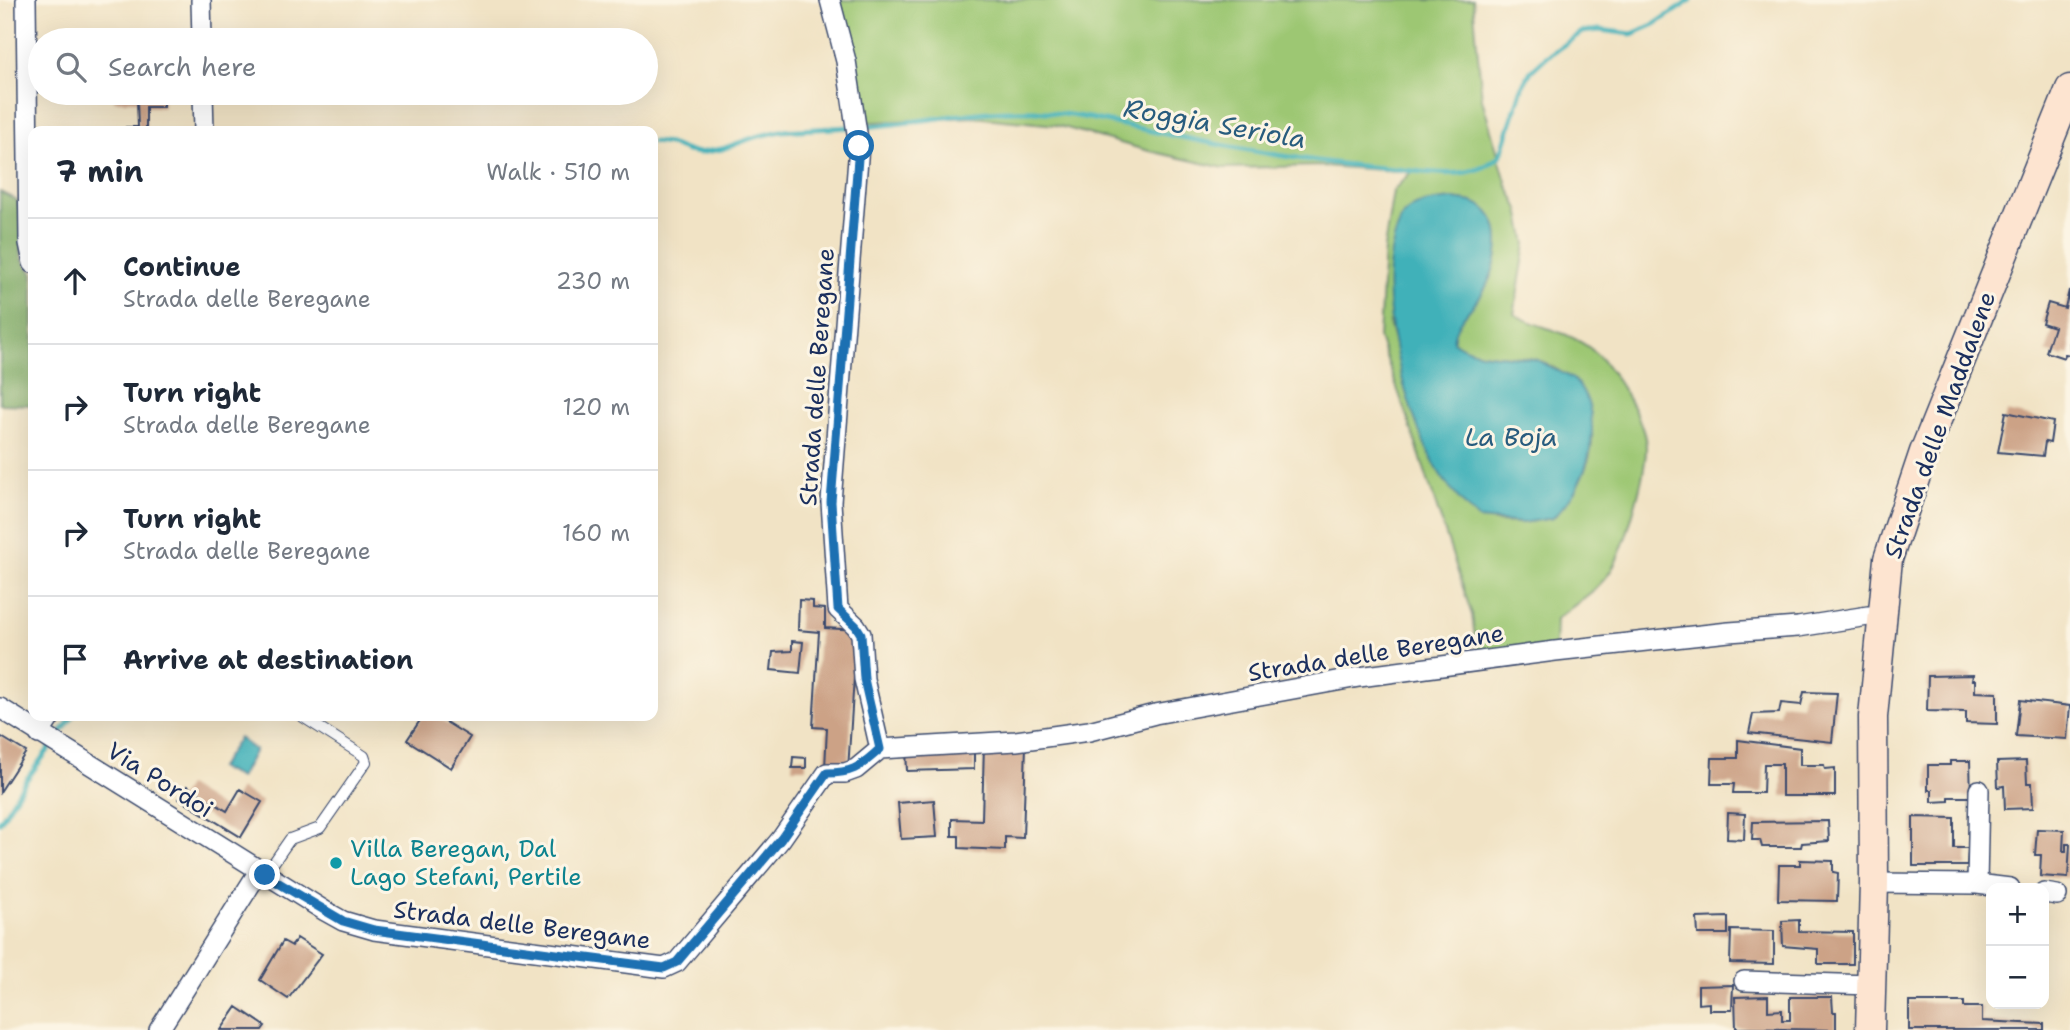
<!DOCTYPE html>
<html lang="en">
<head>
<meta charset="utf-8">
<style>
  body { margin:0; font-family:"Shantell Sans",sans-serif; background:#f2f2f3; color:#1f2937 }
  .controls { position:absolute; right:21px; bottom:21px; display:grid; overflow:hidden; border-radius:14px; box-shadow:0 7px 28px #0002 }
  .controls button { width:63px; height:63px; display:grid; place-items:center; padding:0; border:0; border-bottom:2px solid #e0e1e3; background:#fff; color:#1f2937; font:35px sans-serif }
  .stop { position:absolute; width:21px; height:21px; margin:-16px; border:5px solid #1f6fb2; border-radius:50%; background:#fff }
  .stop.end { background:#1f6fb2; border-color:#fff; box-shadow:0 2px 7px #0008 }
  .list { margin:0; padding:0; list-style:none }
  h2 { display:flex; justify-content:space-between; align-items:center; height:91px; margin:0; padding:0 28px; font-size:30px }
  h2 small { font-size:23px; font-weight:400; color:#747a83 }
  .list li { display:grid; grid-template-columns:46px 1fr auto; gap:21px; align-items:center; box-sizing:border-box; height:126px; padding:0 28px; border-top:2px solid #e0e1e3 }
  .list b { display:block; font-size:26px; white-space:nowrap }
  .list p { margin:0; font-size:23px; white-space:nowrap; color:#747a83 }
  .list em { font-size:23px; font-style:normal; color:#747a83 }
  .icon { flex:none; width:38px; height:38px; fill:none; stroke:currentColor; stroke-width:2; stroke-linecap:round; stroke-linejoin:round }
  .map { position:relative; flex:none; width:2070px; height:1030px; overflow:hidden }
  .search { position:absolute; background:#fff; box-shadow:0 7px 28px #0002; left:28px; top:28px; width:630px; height:77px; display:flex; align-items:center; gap:18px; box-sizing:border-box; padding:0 24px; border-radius:38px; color:#747a83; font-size:26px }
  .panel { position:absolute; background:#fff; box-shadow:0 7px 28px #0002; left:28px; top:126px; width:630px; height:595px; border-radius:14px }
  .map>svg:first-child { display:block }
  .green { fill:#9dc773; stroke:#5c7b68; stroke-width:2; fill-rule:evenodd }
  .forest { fill:#7eac65; stroke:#4c6e62; stroke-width:2 }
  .water { fill:#40b1b9; stroke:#2e708c; stroke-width:2 }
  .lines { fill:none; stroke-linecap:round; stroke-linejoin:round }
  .stream { stroke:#40b1b9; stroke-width:5 }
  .building { fill:#cca286 }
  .lane-casing { stroke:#3b4a6d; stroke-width:12 }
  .street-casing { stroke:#3b4a6d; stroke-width:22 }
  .secondary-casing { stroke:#3b4a6d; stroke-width:31 }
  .lane { stroke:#fff; stroke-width:10 }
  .street { stroke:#fff; stroke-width:19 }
  .secondary { stroke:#fde4d0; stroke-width:28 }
  .route { stroke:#1f6fb2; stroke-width:9 }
  .culture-dot { fill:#0f9aa8; stroke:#fcf5e5; stroke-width:2.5 }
  .labels { text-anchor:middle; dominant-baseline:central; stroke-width:6; stroke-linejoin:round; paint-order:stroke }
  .street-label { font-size:24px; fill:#1b2f5e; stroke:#fcf5e5 }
  .culture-label { font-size:24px; fill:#0d838f; stroke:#fcf5e5; text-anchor:start }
  .water-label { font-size:26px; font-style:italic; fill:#285c7e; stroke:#fcf5e5 }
</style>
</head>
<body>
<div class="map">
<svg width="2070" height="1030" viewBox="0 0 2070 1030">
  <rect width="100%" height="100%" fill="#fcf5e5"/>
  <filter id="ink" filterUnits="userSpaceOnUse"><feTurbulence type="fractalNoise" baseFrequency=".0143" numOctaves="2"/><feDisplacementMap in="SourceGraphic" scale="14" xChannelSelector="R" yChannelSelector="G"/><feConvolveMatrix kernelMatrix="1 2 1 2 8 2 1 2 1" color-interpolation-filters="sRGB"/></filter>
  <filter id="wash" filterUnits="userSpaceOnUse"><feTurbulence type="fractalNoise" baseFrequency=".00686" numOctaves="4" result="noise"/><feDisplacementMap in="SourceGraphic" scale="28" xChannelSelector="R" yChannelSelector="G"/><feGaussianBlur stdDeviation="1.57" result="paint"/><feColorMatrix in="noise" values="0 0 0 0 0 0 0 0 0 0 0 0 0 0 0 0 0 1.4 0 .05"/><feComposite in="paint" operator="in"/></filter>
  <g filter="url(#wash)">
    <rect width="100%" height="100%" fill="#f1e3c5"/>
    <path class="green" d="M830 0H1473L1482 99 1507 185 1519 209 1526 244 1514 314C1537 328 1565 330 1587 346 1609 361 1645 420 1646 446 1647 471 1625 548 1612 569 1601 588 1573 606 1556 619L1555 651 1478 660 1472 615 1405 410 1379 338 1384 248 1393 191 1411 172 1324 166 1224 168 1145 150 1056 125 973 117 855 123ZM1497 256 1481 295 1455 327 1453 341C1476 361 1512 351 1540 361 1551 365 1563 374 1574 380 1579 396 1590 416 1592 433 1594 467 1572 494 1553 518L1522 523 1494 522 1437 469 1418 426 1389 323Z"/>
    <path class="forest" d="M0 192 17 200C19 208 22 216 22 224 24 246 14 256 33 273V405L0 404Z"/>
    <path class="water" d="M1453 199C1460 200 1468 200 1475 203 1511 218 1498 270 1481 295 1470 312 1456 320 1453 341 1475 359 1510 353 1537 360 1543 362 1550 367 1556 370 1562 373 1570 376 1575 381 1600 407 1594 453 1579 483 1574 496 1562 507 1553 518L1522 523 1478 519C1463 504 1448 488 1437 469 1405 412 1373 293 1397 230 1399 226 1400 219 1403 215 1416 201 1436 201 1453 199Z
      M239 738 255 750 240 778 219 768Z"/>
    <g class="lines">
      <path class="stream" d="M860 127C919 124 976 108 1034 111 1081 114 1125 126 1170 135 1245 150 1319 164 1395 169 1430 172 1475 183 1501 154L1522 87 1531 71 1546 57 1582 32 1600 30 1632 34 1655 24 1691 0
        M653 142 669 144 687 151 699 153 722 149 755 137 781 131 850 127
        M0 822 24 783 73 716"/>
    </g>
    <g id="blocks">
      <path class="building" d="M114 93H163V107H146V131H126V127H138L137 101H114Z
        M2069 290 2070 355 2065 354 2064 358 2046 352 2054 327 2042 323 2048 303 2065 308Z
        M2006 412 2053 422 2050 443 2045 442 2043 456 1998 452Z
        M799 600 813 601V608L825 609V628L857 630 848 770 825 768 827 728 813 727 819 632 798 630Z
        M792 641 803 642 800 673 771 670 773 652 792 651Z
        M1973 675 1972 680H1975V692L1997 693V724L1966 723V712L1927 711 1928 676Z
        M1804 692 1837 693 1832 742 1749 733 1753 714 1779 713 1781 703 1801 705Z
        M2020 700 2070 706 2067 739 2016 736Z
        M423 716H436L470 737 451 768 407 740Z
        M0 736 26 752 0 792Z
        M1738 740 1800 748V765H1824L1825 769 1835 768V796H1782V764H1764L1763 793H1733L1734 784H1711L1712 758H1738Z
        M984 744 1026 745 1023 838 1005 837V850L959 848V836H952V819L982 820Z
        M974 747V769L907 771 906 749Z
        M793 757 806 758V768H792Z
        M1950 761H1970L1971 797H1949V801L1932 802V790H1928V765H1950Z
        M2026 761 2027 783H2032L2033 808 2005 809 2004 786 1998 787 1997 762Z
        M187 786 227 811 240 789 262 802 241 837 179 799Z
        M934 800 937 837 901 839 898 803Z
        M1728 813 1745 814 1744 840 1727 839Z
        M1913 817 1954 818V848H1968L1967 866H1913Z
        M1828 821 1829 841 1802 843 1801 847H1762L1760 840H1752L1753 822Z
        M2037 829 2064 830 2063 851H2066V844H2070L2068 878 2040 876 2041 855H2035Z
        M1800 860 1833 861V872L1838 873 1837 901 1778 900 1779 865H1800Z
        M1728 917V934H1698L1697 918Z
        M1799 920V931L1853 932V964H1818V949L1783 946 1782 921Z
        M1731 930 1774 931V964L1730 963Z
        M297 938 322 954 288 999 260 980 283 941 292 946Z
        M1733 985 1732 1010H1709V1003L1698 1004V986Z
        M1768 996V1011L1782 1010V1020H1790V997H1832L1833 1012H1836V1030L1736 1028 1735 997Z
        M1909 1002H1964V1007H1982V1021L2044 1024V1030H1909Z
        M237 1007 265 1026 262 1030H221Z"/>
    </g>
  </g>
  <g filter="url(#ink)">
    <use href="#blocks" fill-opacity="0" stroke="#3b4a6d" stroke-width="2"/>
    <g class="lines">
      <defs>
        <path id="lane" d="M265 875 290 839 320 828 366 762 364 756 303 717"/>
        <path id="street" d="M26 0 29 243 33 263
          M201 0 202 40
          M830 0 846 61 859 146 831 502 838 609 856 626 861 634 864 679 880 749
          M203 93 204 131
          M0 708 325 911 343 921 374 930 664 968 677 962 781 839 827 773H845L856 769 880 749 1016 741 1089 731 1155 714 1359 677 1555 651 1729 632 1798 627 1868 616 1882 618
          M39 734 51 716
          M1874 883 1977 884 2010 888
          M1977 884 1979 790
          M2044 893 2057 895
          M1744 981 1870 985
          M159 1030 259 871"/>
        <path id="secondary" d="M1870 1030 1874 883 1873 717 1888 559 1924 452 2070 89"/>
      </defs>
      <use href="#lane" class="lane-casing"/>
      <use href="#street" class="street-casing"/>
      <use href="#secondary" class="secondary-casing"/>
      <use href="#lane" class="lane"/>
      <use href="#street" class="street"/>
      <use href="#secondary" class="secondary"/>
    </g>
  </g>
  <g class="lines" filter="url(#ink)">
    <path class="route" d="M265 875 343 921 374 930 664 968 677 962 781 839 827 773C855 773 860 766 880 749L864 679 861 634 856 626 838 609 831 502 859 146"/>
  </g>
  <circle class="culture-dot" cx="336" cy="863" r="7"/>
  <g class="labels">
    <g class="street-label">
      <text transform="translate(817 377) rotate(-86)">Strada delle Beregane</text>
      <text transform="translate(1940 425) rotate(-70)">Strada delle Maddalene</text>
      <text transform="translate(1376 653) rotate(-9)">Strada delle Beregane</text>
      <text transform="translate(160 780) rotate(32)">Via Pordoi</text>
      <text transform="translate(522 925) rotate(7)">Strada delle Beregane</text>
    </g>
    <g class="culture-label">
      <text x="350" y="849">Villa Beregan, Dal<tspan x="350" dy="28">Lago Stefani, Pertile</tspan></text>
    </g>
    <g class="water-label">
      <text transform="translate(1215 123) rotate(10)">Roggia Seriola</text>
      <text x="1511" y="436">La Boja</text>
    </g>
  </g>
</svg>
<div class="controls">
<button>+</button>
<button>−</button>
</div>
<div class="stop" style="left:859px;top:146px"></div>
<div class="stop end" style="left:265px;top:875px"></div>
<div class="search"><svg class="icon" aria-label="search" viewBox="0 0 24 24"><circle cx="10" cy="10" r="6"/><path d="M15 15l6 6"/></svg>Search here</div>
<section class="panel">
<h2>7 min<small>Walk · 510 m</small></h2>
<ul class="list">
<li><svg class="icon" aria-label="ahead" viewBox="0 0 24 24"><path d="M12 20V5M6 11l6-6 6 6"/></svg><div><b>Continue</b><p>Strada delle Beregane</p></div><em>230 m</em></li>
<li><svg class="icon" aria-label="right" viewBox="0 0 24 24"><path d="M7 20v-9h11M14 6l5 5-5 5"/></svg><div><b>Turn right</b><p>Strada delle Beregane</p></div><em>120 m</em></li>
<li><svg class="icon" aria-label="right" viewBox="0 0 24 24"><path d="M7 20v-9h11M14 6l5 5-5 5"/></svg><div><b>Turn right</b><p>Strada delle Beregane</p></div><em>160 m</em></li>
<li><svg class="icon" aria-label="arrive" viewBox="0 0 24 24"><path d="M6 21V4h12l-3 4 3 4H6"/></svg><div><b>Arrive at destination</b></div></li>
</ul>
</section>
</div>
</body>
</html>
